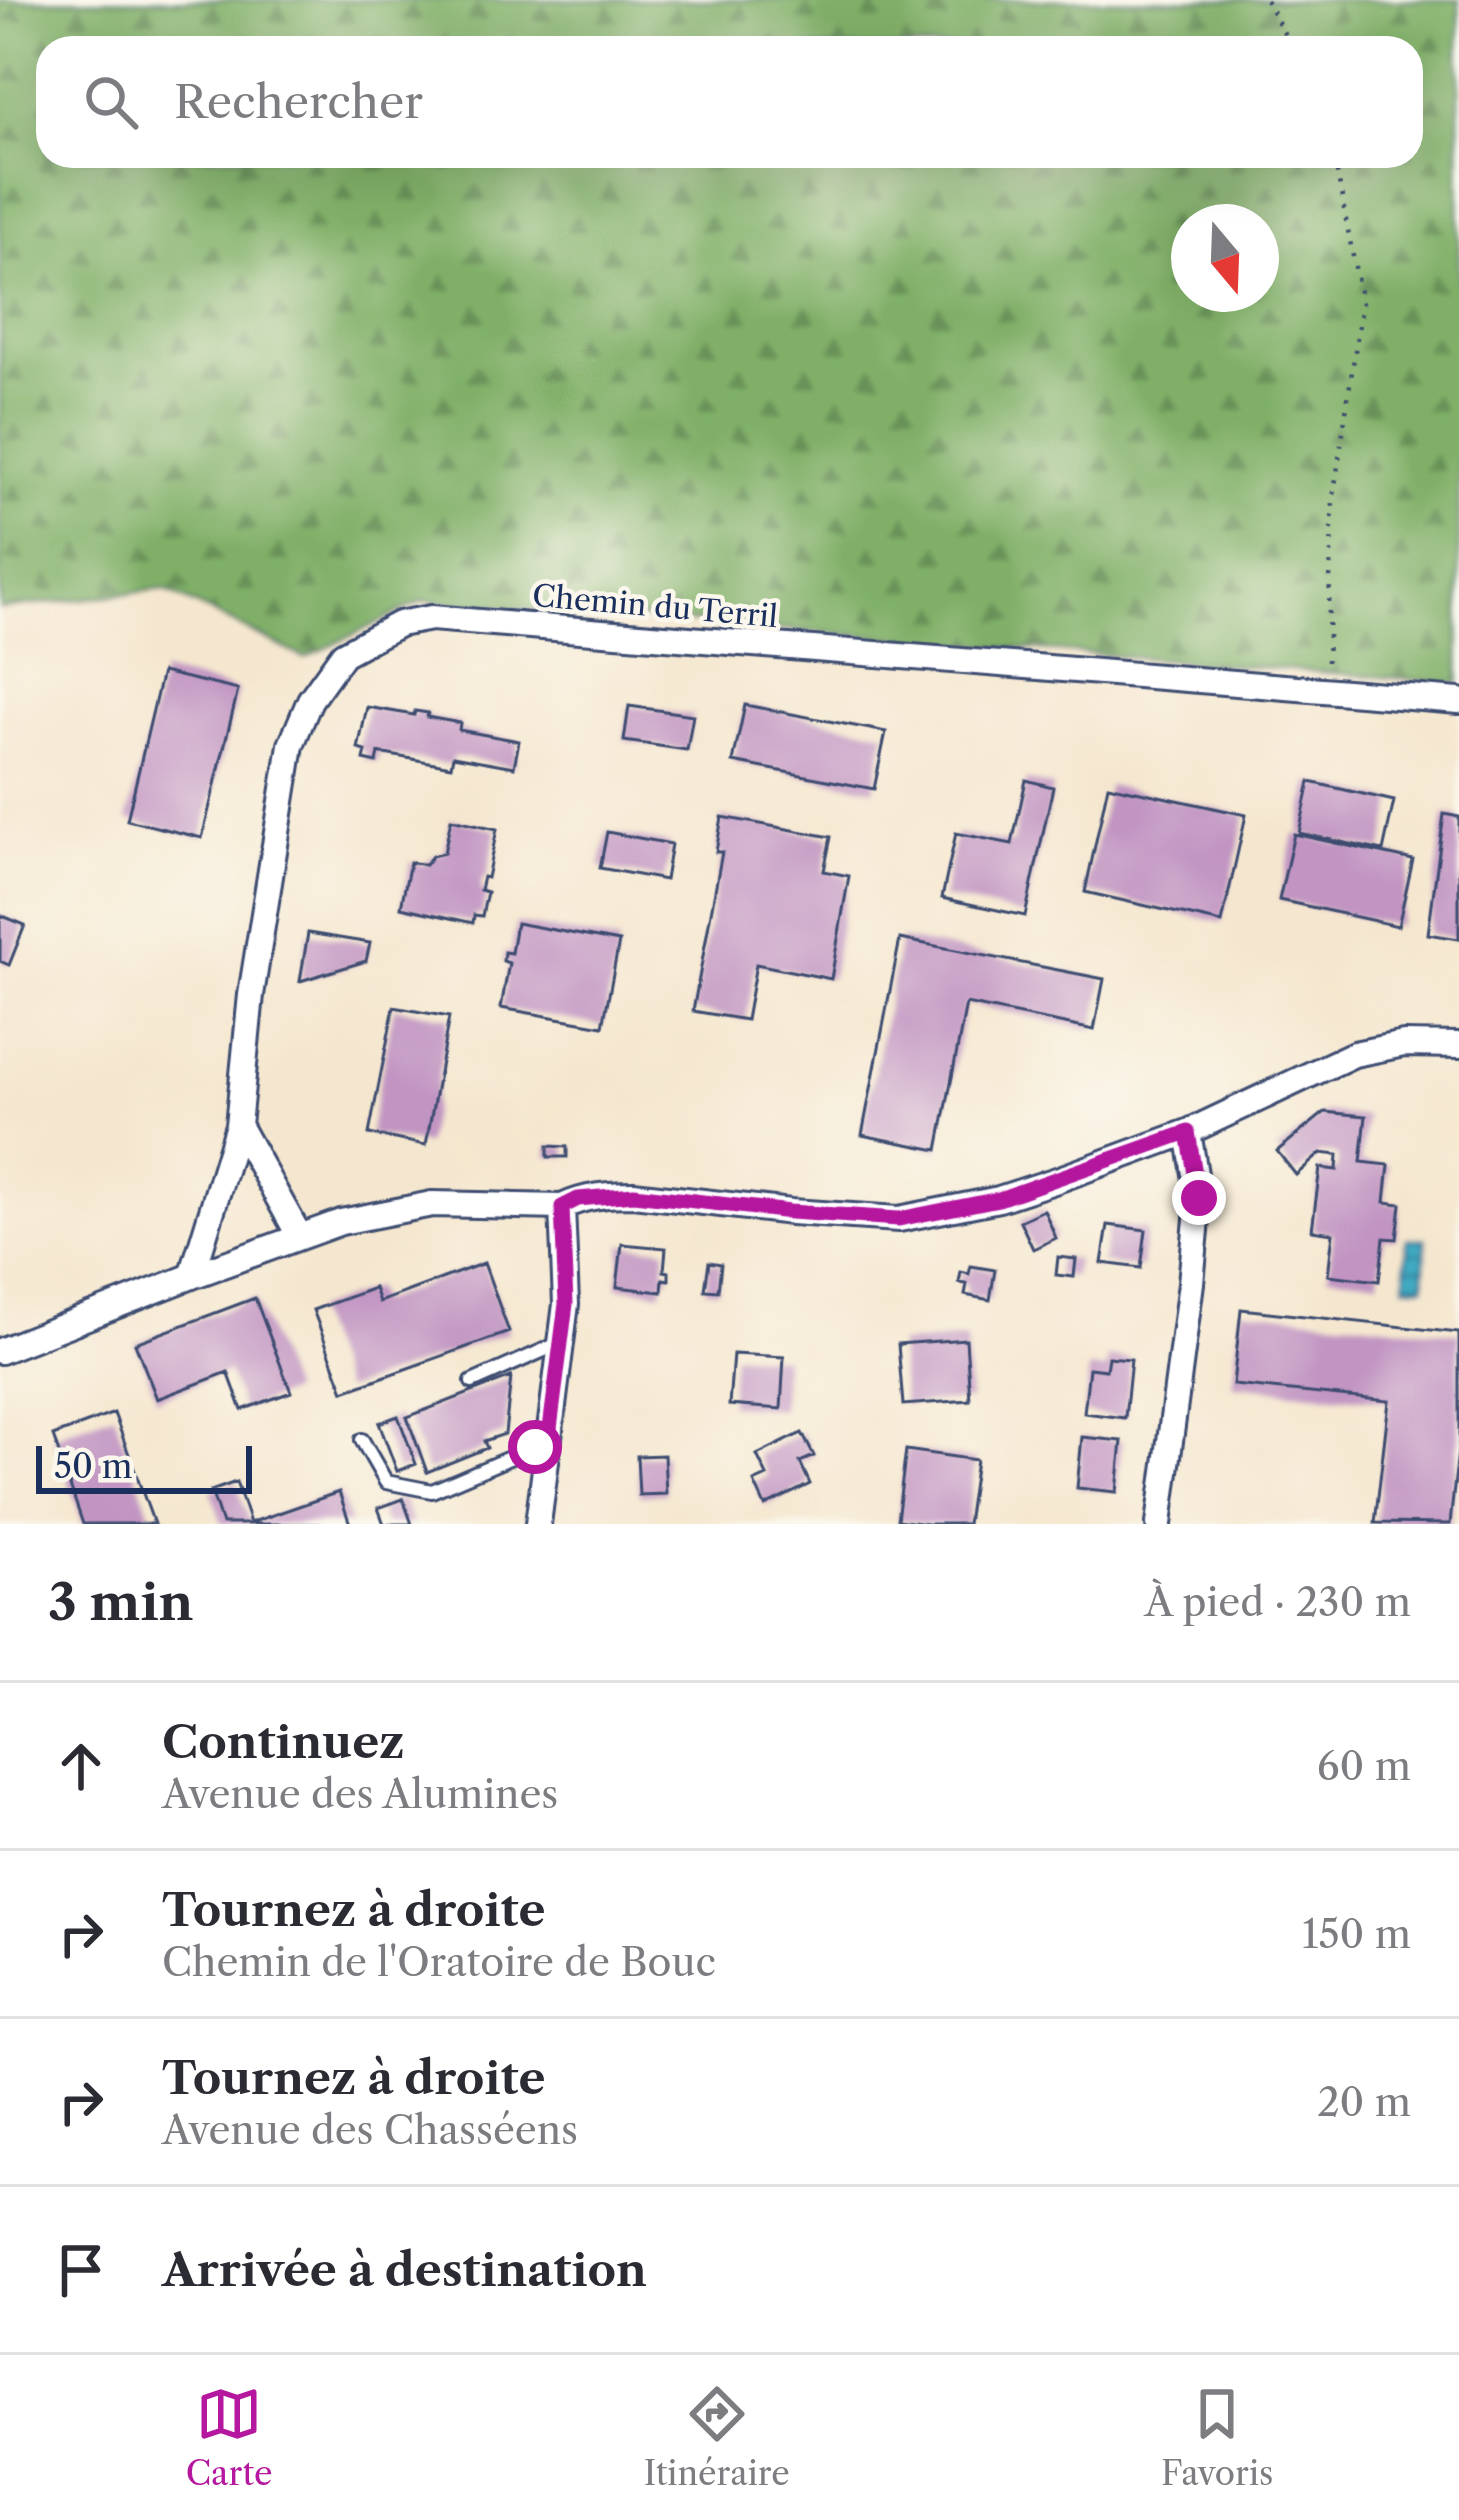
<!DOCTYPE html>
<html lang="fr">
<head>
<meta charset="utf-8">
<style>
  body { margin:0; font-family:"Libre Caslon Text",serif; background:#f2f2f3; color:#2b2b33 }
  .compass { position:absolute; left:1171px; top:204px; width:108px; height:108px; border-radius:50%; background:#fff; box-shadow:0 12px 48px #0002; rotate:161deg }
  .scale { position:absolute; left:36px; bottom:30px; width:216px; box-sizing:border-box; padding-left:12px; border:6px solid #1b2f5e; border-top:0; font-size:33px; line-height:42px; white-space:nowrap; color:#1b2f5e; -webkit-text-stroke:9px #fbf7ec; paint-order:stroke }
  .stop { position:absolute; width:36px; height:36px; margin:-27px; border:9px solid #b5179e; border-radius:50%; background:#fff }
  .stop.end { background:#b5179e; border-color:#fff; box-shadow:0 3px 12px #0008 }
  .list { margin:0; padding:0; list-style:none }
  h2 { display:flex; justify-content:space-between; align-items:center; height:156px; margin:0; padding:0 48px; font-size:51px }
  h2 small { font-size:39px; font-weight:400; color:#7c7c81 }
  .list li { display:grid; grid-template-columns:78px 1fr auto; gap:36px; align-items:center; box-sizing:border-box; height:168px; padding:0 48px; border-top:3px solid #e1e1e2 }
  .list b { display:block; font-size:45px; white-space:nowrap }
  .list p { margin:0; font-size:39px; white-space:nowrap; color:#7c7c81 }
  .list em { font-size:39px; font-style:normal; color:#7c7c81 }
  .icon { flex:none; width:66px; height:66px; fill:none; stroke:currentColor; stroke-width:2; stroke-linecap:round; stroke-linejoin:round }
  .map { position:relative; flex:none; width:1459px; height:1524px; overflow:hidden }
  .search { position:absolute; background:#fff; box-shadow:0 12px 48px #0002; left:36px; right:36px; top:36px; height:132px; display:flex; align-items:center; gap:30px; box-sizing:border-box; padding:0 42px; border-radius:36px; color:#7c7c81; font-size:45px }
  .sheet { height:828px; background:#fff }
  nav { display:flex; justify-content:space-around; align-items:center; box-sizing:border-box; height:168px; border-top:3px solid #e1e1e2; background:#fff; font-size:33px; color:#7c7c81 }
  nav a { display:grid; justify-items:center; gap:6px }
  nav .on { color:#b5179e }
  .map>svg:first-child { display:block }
  .forest { fill:url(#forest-firs); stroke:#4e7063; stroke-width:3; fill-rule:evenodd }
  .water { fill:url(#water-rules); stroke:#2e6c90; stroke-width:3 }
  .building { fill:#c194c2 }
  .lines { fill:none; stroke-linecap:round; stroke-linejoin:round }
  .service-casing { stroke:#3c4b6f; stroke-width:18 }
  .minor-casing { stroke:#3c4b6f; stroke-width:30 }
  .path { stroke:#3c4b6f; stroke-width:4.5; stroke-dasharray:3 9; stroke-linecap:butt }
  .service { stroke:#fff; stroke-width:12 }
  .minor { stroke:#fff; stroke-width:24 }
  .route { stroke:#b5179e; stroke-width:15 }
  .labels { text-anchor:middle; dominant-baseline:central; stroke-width:9; stroke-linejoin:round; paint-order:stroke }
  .street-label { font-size:30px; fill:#1b2f5e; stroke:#fbf7ec }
</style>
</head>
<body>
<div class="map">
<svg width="1459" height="1524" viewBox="0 0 1459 1524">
  <defs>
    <pattern id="forest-firs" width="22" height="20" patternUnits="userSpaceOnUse" patternTransform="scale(3)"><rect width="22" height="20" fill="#80b068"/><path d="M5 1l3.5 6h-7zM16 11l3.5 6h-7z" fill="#689059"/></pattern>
    <pattern id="water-rules" width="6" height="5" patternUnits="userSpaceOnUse" patternTransform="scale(3)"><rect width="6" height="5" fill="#41a9c1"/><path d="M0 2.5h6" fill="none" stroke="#368aa0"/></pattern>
  </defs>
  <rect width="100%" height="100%" fill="#fbf7ec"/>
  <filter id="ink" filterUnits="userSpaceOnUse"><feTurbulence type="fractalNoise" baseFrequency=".00833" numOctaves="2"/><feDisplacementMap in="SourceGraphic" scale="24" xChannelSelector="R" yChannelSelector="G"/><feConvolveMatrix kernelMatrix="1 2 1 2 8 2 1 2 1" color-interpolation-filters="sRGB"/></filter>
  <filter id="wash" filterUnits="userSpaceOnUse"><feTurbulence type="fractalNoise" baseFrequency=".004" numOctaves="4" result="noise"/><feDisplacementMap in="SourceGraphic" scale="48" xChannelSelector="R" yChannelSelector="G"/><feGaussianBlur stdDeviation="2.7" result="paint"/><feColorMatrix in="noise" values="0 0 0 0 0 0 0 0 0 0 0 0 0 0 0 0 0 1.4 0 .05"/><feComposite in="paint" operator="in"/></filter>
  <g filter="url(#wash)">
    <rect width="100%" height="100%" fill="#f5e7cf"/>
    <path class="forest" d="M0 0H1459V683L423 601 305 658 163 589 0 609ZM48 48H1411V156H48ZM1189 222H1261V294H1189Z"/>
    <path class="water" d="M1407 1239H1426L1424 1285H1405Z"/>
    <g id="blocks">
      <path class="building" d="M162 672 238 690 202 838 127 820Z
        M745 705 886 732 874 789 733 762Z
        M629 706 693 715 687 750 624 741Z
        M367 707 414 715 415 711 428 713 427 717 460 723 459 730 519 741 514 767 453 756 451 766 379 753 377 763 364 760 366 751 358 749Z
        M1026 780 1053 787 1025 916 942 898 956 833 1012 844Z
        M1310 782 1394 801 1383 851 1299 833Z
        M1108 785 1246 815 1222 923 1085 892Z
        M1444 814 1459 817V939L1428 934Z
        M722 817 831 837 824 871 849 876 831 979 756 964 746 1020 693 1011 722 852H716Z
        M451 819 497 829 487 878 483 877 480 890 487 892 482 916 474 915 473 923 401 907 410 862 425 865 432 856 444 853Z
        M607 832 671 844 665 880 600 868Z
        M1294 834 1413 860 1398 926 1279 900Z
        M0 915 25 925 9 965 0 961Z
        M516 923 619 942 603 1026 501 1008 509 963 503 961 504 952 511 953Z
        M308 933 370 943 366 961 300 981Z
        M900 939 1104 979 1094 1030 966 1004 938 1150 862 1135Z
        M394 1007 449 1017 426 1145 369 1134Z
        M1325 1112 1366 1116 1361 1162 1389 1165 1385 1202 1401 1204 1397 1239 1384 1238 1379 1281 1328 1275 1333 1233 1312 1230 1320 1168 1337 1170 1338 1155 1321 1153 1296 1175 1277 1151Z
        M548 1146 567 1147V1157H548Z
        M1044 1210 1056 1238 1033 1249 1020 1221Z
        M1108 1225 1146 1230 1141 1268 1102 1263Z
        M622 1244 666 1248 664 1271 669 1272V1280L663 1279 662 1292 617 1287Z
        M1058 1257 1076 1259 1074 1277 1056 1275Z
        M709 1262 721 1264 718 1291 705 1290Z
        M484 1263 509 1332 344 1391 313 1310 374 1288 379 1302Z
        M971 1266 995 1270 990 1300 965 1295 967 1284 959 1283 961 1272 969 1274Z
        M255 1298 291 1392 242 1410 228 1372 157 1399 135 1343Z
        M1241 1309 1459 1333V1442L1450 1524 1375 1523 1389 1401 1233 1385Z
        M966 1339 970 1400 903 1405 898 1344Z
        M733 1354 784 1357 781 1409 729 1405Z
        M1108 1357 1131 1359 1125 1418 1084 1413 1089 1368 1106 1370Z
        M511 1377 505 1434 484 1441 487 1448 427 1472 407 1417Z
        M114 1413 154 1524H83L53 1436Z
        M398 1416 416 1464 397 1471 379 1423Z
        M802 1433 814 1456 800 1462 810 1484 765 1506 754 1482 767 1476 757 1455Z
        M1082 1437 1122 1441 1117 1492 1077 1488Z
        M906 1450 976 1460 967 1524H927L897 1520Z
        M664 1455 666 1494 639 1495 637 1456Z
        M236 1482 250 1523 339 1492 350 1524H222L211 1491Z
        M403 1499 412 1524H384L378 1508Z"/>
    </g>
  </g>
  <g filter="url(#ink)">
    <use href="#blocks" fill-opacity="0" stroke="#3c4b6f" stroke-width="3"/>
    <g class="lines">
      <defs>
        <path id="service" d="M472 1382 560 1343
          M362 1440 386 1482 432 1491 535 1447 547 1445"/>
        <path id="minor" d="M238 1125 300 1237
          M192 1276 238 1125 251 995 291 745 310 700 343 654 399 624 431 618 1459 701
          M0 1351 192 1276 341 1222 432 1204 562 1207C585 1196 608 1194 633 1194L791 1212 899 1219 999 1199 1057 1180 1188 1132 1354 1054 1404 1044 1459 1045
          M538 1524 566 1304 562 1207
          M1159 1524 1191 1283 1199 1198 1188 1132"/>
      </defs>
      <use href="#service" class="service-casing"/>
      <use href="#minor" class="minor-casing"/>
      <path class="path" d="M1266 0 1292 48
        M1327 662 1333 499 1362 304 1334 156"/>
      <use href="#service" class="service"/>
      <use href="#minor" class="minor"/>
    </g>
  </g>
  <g class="lines" filter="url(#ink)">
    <path class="route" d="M535 1447 548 1444 566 1304 562 1207 578 1199 634 1194 790 1212 899 1219 999 1199 1188 1132 1199 1198"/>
  </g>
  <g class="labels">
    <g class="street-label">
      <text transform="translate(655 606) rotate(5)">Chemin du Terril</text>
    </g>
  </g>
</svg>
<svg class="compass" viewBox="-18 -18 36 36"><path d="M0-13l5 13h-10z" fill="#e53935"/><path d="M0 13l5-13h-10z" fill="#7c7c81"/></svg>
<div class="scale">50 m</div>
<div class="stop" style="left:535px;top:1447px"></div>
<div class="stop end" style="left:1199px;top:1198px"></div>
<div class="search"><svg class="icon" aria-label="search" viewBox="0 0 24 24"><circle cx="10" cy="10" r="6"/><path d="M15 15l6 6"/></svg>Rechercher</div>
</div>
<section class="sheet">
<h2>3 min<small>À pied · 230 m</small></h2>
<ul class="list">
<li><svg class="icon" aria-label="ahead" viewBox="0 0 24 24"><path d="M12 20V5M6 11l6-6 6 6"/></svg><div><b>Continuez</b><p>Avenue des Alumines</p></div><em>60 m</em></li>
<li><svg class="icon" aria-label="right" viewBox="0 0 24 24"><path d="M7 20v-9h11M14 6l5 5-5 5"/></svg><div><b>Tournez à droite</b><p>Chemin de l'Oratoire de Bouc</p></div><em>150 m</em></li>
<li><svg class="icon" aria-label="right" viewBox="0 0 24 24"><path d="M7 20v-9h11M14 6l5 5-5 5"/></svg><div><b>Tournez à droite</b><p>Avenue des Chasséens</p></div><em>20 m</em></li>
<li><svg class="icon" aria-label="arrive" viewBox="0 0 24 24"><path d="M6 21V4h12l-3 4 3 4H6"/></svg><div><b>Arrivée à destination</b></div></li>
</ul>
</section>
<nav>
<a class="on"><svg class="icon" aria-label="map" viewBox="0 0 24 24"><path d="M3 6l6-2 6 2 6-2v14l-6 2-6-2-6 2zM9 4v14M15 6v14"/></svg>Carte</a>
<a><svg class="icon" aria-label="directions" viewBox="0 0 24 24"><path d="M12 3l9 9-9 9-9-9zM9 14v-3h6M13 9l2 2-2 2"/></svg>Itinéraire</a>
<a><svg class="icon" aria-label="saved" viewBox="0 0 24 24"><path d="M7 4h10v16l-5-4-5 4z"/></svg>Favoris</a>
</nav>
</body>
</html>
